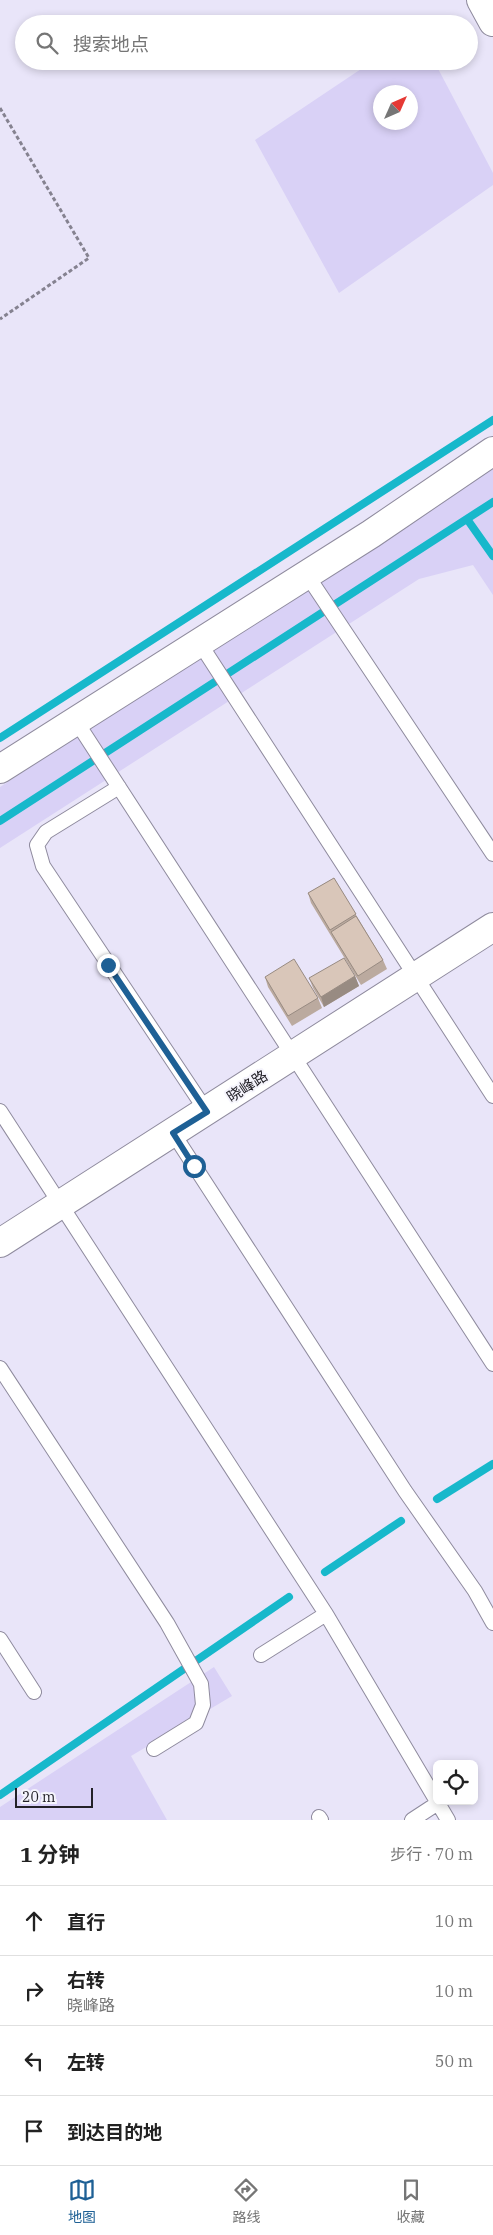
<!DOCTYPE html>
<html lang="zh">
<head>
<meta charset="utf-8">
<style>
  body { margin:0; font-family:"IBM Plex Serif","Noto Sans SC",serif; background:#f2f2f2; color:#222 }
  .controls { position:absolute; right:15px; bottom:15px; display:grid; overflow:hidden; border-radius:8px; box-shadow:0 2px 8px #0003 }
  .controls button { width:45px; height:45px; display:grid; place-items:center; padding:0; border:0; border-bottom:1px solid #e0e0e0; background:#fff; color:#222; font:25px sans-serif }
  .compass { position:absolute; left:373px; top:85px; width:45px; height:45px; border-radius:50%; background:#fff; box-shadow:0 2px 8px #0003; rotate:45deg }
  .scale { position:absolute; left:15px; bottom:12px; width:78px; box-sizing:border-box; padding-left:5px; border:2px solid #232128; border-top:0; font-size:14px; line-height:18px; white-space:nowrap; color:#232128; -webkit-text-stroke:4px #f5f4fc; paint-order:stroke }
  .stop { position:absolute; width:15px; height:15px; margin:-11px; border:4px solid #1e6095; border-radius:50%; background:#fff }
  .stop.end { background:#1e6095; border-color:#fff; box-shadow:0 1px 5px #0008 }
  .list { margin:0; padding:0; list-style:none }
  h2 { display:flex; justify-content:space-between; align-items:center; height:65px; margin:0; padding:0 20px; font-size:21px }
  h2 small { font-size:16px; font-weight:400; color:#767676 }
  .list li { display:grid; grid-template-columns:32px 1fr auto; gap:15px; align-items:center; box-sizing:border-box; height:70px; padding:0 20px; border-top:1px solid #e0e0e0 }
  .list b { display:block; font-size:19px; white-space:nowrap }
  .list p { margin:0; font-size:16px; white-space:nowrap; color:#767676 }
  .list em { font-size:16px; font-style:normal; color:#767676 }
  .icon { flex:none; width:28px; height:28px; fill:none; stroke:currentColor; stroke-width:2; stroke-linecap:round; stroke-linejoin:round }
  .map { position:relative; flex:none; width:493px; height:1820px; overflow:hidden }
  .search { position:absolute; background:#fff; box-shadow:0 2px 8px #0003; left:15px; right:15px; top:15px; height:55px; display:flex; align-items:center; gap:12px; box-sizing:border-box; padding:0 18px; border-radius:28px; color:#767676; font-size:19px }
  .sheet { height:345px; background:#fff }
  nav { display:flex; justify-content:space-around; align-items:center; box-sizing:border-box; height:70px; border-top:1px solid #e0e0e0; background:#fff; font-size:14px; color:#767676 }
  nav a { display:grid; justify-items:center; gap:2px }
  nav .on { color:#1e6095 }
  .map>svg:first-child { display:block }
  .green { fill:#d9d1f6; fill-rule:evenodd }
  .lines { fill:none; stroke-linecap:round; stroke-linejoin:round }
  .stream { stroke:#17b8cb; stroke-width:8 }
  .service-casing { stroke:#8f8b9e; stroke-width:16 }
  .minor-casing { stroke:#8f8b9e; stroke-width:30 }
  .secondary-casing { stroke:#8f8b9e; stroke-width:30 }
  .path { stroke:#858290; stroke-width:3; stroke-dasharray:4 2.5; stroke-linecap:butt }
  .service { stroke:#fff; stroke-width:14 }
  .minor { stroke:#fff; stroke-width:28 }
  .secondary { stroke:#fff; stroke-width:28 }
  .wall { fill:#bbaa9f }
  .shaded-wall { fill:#988b82 }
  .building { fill:#d9c6b9; stroke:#988b82 }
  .route { stroke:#1e6095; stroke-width:6 }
  .labels { text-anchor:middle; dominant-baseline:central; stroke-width:4; stroke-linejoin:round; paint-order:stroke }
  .street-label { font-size:15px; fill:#232128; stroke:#f5f4fc }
</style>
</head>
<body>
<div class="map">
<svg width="493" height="1820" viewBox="0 0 493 1820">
  <rect width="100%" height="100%" fill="#e9e5f9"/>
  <path class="green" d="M373 61H434L493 173V185L339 293 255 140ZM380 92H410V122H380Z
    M493 467V595L473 565 419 579 0 848V787Z
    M214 1667 232 1696 131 1756 167 1820H0V1807Z"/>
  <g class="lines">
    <path class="stream" d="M467 519 493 556
      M0 738 493 420
      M0 821 493 502
      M437 1499 493 1464
      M325 1572 401 1521
      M0 1795 289 1597"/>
    <defs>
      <path id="service" d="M307 575 493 854
        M199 642 493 1096
        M76 721 493 1364
        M119 787 46 832 37 845 43 866 207 1112
        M0 1111 326 1614 448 1820
        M173 1133 405 1491 475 1591 493 1623
        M0 1368 167 1623 201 1684 203 1705 196 1723 154 1749
        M0 1639 34 1692
        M261 1655 326 1614
        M319 1817 321 1820
        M412 1820 438 1803"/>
      <path id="minor" d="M0 769 371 534 493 451
        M0 1243 493 927"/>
      <path id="secondary" d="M481 0 493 22"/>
    </defs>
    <use href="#service" class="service-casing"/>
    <use href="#minor" class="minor-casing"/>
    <use href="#secondary" class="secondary-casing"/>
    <path class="path" d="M0 108 89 258 0 319"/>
    <use href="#service" class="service"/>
    <use href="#minor" class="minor"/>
    <use href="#secondary" class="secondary"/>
  </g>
  <path class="wall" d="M334 878 383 960 387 969 361 985 311 903 308 893Z
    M355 976 359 986 324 1007 313 988 309 978Z
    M265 977 318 998 322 1008 292 1026 268 987Z"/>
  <path class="shaded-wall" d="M355 976 359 986 324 1007 321 997Z"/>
  <path class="building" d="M334 878 356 914 330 930 308 893Z
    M356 916 383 960 358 976 331 932Z
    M344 958 355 976 321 997 309 978Z
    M294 959 318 998 288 1016 265 977Z"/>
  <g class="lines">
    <path class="route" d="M108 965 207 1112 173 1133 194 1166"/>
  </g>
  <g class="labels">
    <g class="street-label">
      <text transform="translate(247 1086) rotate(-33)">晓峰路</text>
    </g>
  </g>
</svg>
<div class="controls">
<button><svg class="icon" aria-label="locate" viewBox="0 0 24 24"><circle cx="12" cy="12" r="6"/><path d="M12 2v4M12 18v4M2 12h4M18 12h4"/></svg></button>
</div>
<svg class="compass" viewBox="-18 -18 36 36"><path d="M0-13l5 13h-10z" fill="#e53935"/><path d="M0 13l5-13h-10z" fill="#767676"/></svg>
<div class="scale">20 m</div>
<div class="stop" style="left:194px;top:1166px"></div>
<div class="stop end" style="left:108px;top:965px"></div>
<div class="search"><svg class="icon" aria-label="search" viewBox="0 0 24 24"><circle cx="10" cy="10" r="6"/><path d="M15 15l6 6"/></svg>搜索地点</div>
</div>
<section class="sheet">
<h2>1 分钟<small>步行 · 70 m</small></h2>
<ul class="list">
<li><svg class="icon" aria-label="ahead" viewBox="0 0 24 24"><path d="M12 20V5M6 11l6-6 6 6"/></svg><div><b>直行</b></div><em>10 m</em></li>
<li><svg class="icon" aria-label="right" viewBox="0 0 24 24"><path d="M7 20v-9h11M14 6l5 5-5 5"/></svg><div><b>右转</b><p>晓峰路</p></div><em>10 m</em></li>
<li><svg class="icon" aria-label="left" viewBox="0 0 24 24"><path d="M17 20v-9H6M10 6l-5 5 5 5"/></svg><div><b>左转</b></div><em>50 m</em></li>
<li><svg class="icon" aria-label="arrive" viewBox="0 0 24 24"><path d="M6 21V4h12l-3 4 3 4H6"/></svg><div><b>到达目的地</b></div></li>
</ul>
</section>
<nav>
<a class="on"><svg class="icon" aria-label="map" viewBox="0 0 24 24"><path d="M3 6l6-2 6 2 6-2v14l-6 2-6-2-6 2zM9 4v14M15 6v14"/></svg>地图</a>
<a><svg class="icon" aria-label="directions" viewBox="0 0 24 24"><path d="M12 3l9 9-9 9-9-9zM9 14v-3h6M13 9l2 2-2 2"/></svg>路线</a>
<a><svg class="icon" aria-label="saved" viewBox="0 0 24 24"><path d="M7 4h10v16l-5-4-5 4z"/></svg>收藏</a>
</nav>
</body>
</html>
